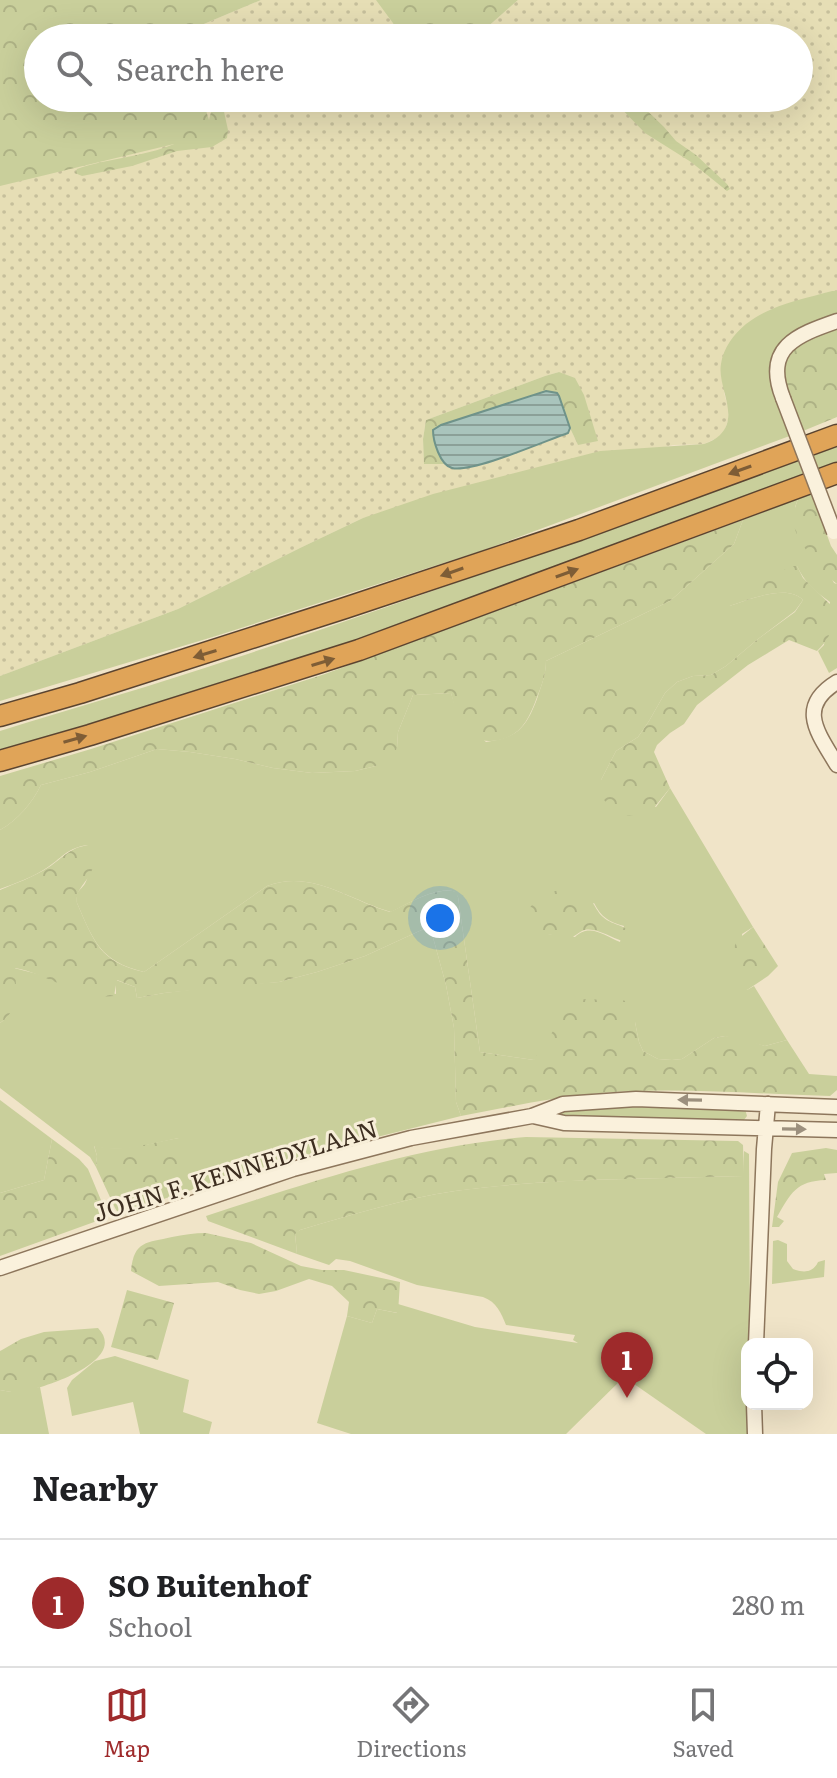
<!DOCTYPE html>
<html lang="en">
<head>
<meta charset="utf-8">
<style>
  body { margin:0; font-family:Literata,serif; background:#f2f2f2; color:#202124 }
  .controls { position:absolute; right:24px; bottom:24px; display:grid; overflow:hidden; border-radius:16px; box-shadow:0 8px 32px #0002 }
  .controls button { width:72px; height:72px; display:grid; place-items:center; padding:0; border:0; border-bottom:2px solid #e0e0e0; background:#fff; color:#202124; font:40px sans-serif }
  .you { position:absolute; left:440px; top:918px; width:28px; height:28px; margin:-20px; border:6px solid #fff; border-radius:50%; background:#1a73e8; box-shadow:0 0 0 12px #1a73e833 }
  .badge { display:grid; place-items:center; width:52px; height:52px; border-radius:50%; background:#9e2a2b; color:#fff; font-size:26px; font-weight:700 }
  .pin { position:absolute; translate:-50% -66px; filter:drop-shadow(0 2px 4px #0008) }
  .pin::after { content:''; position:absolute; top:42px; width:28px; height:24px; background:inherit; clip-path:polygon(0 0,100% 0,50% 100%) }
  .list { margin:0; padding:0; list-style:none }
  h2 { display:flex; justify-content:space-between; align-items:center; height:104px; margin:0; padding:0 32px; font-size:34px }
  h2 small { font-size:26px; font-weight:400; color:#757577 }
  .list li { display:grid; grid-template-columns:52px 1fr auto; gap:24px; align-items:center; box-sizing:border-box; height:128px; padding:0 32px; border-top:2px solid #e0e0e0 }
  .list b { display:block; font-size:30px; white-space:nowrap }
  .list p { margin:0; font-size:26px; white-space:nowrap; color:#757577 }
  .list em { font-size:26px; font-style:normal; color:#757577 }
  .icon { flex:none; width:44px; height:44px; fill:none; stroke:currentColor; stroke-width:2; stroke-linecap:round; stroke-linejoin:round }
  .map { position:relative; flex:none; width:837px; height:1434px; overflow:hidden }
  .search { position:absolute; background:#fff; box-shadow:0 8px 32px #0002; left:24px; right:24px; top:24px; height:88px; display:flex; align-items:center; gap:20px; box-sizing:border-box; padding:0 28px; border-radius:44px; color:#757577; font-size:30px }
  .sheet { height:232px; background:#fff }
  nav { display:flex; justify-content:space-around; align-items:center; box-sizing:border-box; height:112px; border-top:2px solid #e0e0e0; background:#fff; font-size:22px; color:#757577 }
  nav a { display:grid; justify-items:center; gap:4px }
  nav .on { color:#9e2a2b }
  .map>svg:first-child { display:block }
  .farmland { fill:url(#farmland-dots); fill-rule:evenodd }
  .green { fill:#c9cf9b; fill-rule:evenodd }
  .forest { fill:url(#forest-crowns) }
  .water { fill:url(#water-rules); stroke:#6f938a; stroke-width:2 }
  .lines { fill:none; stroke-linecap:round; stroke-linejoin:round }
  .minor-casing { stroke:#8d765c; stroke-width:17 }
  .highway-casing { stroke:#5b4430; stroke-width:23 }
  .minor { stroke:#faf1dc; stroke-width:14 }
  .highway { stroke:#e0a458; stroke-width:20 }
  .minor-bridge-casing { stroke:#8d765c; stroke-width:17; stroke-linecap:butt }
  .minor-bridge { stroke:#faf1dc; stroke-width:14 }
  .oneway { fill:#7e5d36 }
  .oneway2 { fill:#9c907e }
  .labels { text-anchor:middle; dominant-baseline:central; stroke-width:6; stroke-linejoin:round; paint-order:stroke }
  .street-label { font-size:24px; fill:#3d2e20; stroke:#f7eed8 }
</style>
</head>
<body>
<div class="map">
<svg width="837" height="1434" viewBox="0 0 837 1434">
  <defs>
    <pattern id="farmland-dots" width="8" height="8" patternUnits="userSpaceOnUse" patternTransform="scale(2)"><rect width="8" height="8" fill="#e6deb5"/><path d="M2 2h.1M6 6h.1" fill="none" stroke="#c6bf9b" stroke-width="1.8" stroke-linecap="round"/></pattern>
    <pattern id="forest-crowns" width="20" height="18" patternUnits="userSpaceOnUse" patternTransform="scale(2)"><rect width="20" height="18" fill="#c9cf9b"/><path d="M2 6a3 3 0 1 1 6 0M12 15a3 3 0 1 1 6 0" fill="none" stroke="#aeb285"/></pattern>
    <pattern id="water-rules" width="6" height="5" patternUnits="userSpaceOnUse" patternTransform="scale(2)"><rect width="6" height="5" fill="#a9c4bc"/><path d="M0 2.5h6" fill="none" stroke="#8ba098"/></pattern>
  </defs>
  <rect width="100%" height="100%" fill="#f0e4c8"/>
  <path class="farmland" d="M261 0H377L405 38H184L192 29Z
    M518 0H837V291H832L769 310 724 393 728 407V420L724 432 719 437 704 444 673 445 363 518 300 548 178 609 0 676V84L38 98H799V38H475ZM559 372 578 445 570 428 567 433 483 464 449 468 444 464 424 463 423 439 426 420 545 376Z"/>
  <path class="green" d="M832 291H837V313L782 377 803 431 484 550 216 636 0 701V676L178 609 300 548 363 518 433 494 600 451 704 444C710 442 716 439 720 435 740 416 717 386 721 364 723 348 734 334 746 324 770 305 803 299 832 291Z
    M837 441V465L542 576 281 667 0 753V731C77 707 155 685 232 659 436 593 637 517 837 441Z
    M798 499 795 507 834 583 837 584V668L829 673 818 651 824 645 830 602C815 591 805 583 797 566L729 606C748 600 788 583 803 600L795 611 758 639 726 666 711 675 693 676 677 682 665 693 649 721 638 737 616 751 601 780 656 807 670 788 753 927 742 934 747 990 754 986 787 1040 765 1046 725 1036 714 1038 682 1059 672 1060 658 1059 643 1051 639 1042 635 1022 534 1060 480 1052 458 897 455 892C439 885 407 904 391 912 349 900 311 869 267 886L144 972C100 961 94 942 77 903 75 888 83 891 87 879 90 870 88 855 88 845 67 848 64 856 48 867 34 877 16 883 0 889V830C18 820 32 803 41 785L90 772 157 749 190 752 235 759 273 768 312 773 355 771 376 766 397 748 398 732 413 695 451 693 458 716 486 742C517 738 526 728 537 699 541 686 546 675 546 661L670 601 734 544 743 520ZM594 903C601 917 609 922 624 926L620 942C603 935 590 923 575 937L548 934Z
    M426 928 431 930 446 985 454 1028 456 1102 461 1116 317 1152 235 1176 126 1211 142 1199 179 1138C153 1143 120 1154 94 1146L97 1156 96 1167 90 1157 0 1088V1023C17 1012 15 987 14 968L116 994V980L135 987 137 998 164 993 223 986 279 982 317 972 365 956Z
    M0 1100 52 1139 44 1180 0 1193Z
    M682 1106 745 1109 747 1116 744 1120 738 1123 562 1117 549 1113 596 1108Z
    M744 1151 749 1154 750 1344H747V1404H751V1434H706L624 1377 566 1434H351L317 1423 347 1316 372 1323 377 1309 397 1313 398 1304 475 1327 578 1343 573 1340 575 1335 506 1325C501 1313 497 1302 483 1297L417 1285 350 1261 336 1259 329 1265 297 1254 295 1233 300 1230C351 1215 402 1199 455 1191 548 1178 649 1179 743 1176Z
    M778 1240 787 1244V1261L793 1269C803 1273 813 1273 818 1262L825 1260 824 1277 772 1284 773 1241Z
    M115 1356 189 1380 183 1412 212 1422 209 1434H140L133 1402 72 1416 67 1388 72 1380 95 1361Z
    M40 1387 49 1434H0V1390L11 1392Z"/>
  <path class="forest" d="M0 0H261L192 29 184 38H38V98H202L209 120 212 108 209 98H221L228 130 227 138 212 147 177 151 132 166 82 176 75 173 77 169C108 158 144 157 174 144L0 186Z
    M376 0H518L475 38H404Z
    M611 98H634L664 127 676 141 696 155 727 184 730 189 727 191 691 162 645 133Z
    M837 313V417L803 431C795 409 770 366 792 348 807 335 824 327 837 313Z
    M559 372 575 378 584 395 598 441 578 445 570 428 559 396 546 391 507 404 433 438 444 464H424L423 439 426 420 545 376Z
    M812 494 831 546 837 555V584C822 572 793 539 793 519 793 512 796 505 798 499Z
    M743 520 734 544 670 601 546 661C546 674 542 685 537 697 528 722 519 739 491 741 481 742 469 736 463 728 456 719 454 704 451 693L413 695 398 732 397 748 392 757 376 766 355 771 312 773 273 768 235 759 190 752 157 749 90 772 41 785C32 803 18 820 0 830V776L91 749 325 674Z
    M793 566H797L803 578 835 609C837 624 828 641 817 651L789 640 748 665 697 705 684 724 670 733 657 745 654 752 670 788 649 814 620 816 601 797V780L616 751 638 737 649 721 665 693 677 682 693 676 711 675 726 666 758 639 795 612 803 600C788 583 748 600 729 606L725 604 726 601 751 585Z
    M620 684C629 686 634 690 637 700 639 707 636 719 631 724 627 728 620 731 614 733 587 745 574 729 582 702 594 691 603 686 620 684Z
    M88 845 93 847C94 853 95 861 93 867 89 882 75 888 77 903 94 942 100 962 144 972L267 886C311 869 349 900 390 912 407 904 439 885 456 892L458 897 480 1052 534 1060 574 999 623 1000 627 1002 635 1022 639 1042 643 1051 658 1059 672 1060 682 1059 714 1038 725 1036 739 1037 765 1046 787 1040 809 1074 837 1076V1090L830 1096C754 1094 677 1087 601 1093 554 1097 508 1107 461 1116L456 1102 454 1028 446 985 431 930 426 928 365 956 317 972 279 982 164 993 137 998 135 987 117 980 114 996C78 1000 49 974 15 968 16 988 20 1010 0 1023V890C16 883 34 877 49 867 64 857 69 848 88 845Z
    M561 889C567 890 575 891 581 893 594 898 594 909 603 917 614 927 628 923 634 939L629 943C617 941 596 927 585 930 580 931 574 937 569 939L548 934 536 940 530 941C524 935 523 931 524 923 526 903 544 895 561 889Z
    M753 927 778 966 768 976 747 990 728 963 737 940Z
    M526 1137 738 1141 743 1145 744 1176C648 1179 550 1178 455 1191 402 1199 351 1215 300 1230L295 1234 297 1254 208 1221 206 1216C311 1182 415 1146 526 1137Z
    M179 1138 178 1176 142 1198 126 1211 119 1214 115 1208 96 1167 97 1156 94 1145C117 1154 155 1142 179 1138Z
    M52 1139 79 1159 88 1169 108 1217 0 1256V1193L44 1180Z
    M826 1148 837 1150V1173L824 1174 826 1180C796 1181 791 1193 777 1217L784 1221 779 1227H772L778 1182 792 1153Z
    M206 1233 251 1243 301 1266 322 1270H344L400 1282 398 1313 377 1309 372 1323 347 1316 349 1302 332 1286 309 1279 276 1291 259 1294 240 1290 218 1282 159 1286 131 1271C134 1240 147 1243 172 1237 183 1235 194 1233 206 1233Z
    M127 1290 174 1303 158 1360 111 1347Z
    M98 1328C129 1360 46 1387 25 1391 16 1393 9 1392 0 1390V1351L2 1350 21 1339 44 1332Z"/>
  <path class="water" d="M546 391 557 393 559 396 570 428 568 433C545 441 472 473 452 468 440 465 433 441 433 430L441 425Z"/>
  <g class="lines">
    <defs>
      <path id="minor" d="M783 398C763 347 797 335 837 321
        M837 682C796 707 818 733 837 765
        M533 1116 564 1123 837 1130
        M0 1268 293 1169 411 1138 532 1116 563 1104 636 1099 837 1107
        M756 1344 764 1149 768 1104
        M754 1404 755 1434"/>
      <path id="highway" d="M0 716 80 693 345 608 579 530 837 435
        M0 761 90 735 359 650 837 473"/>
    </defs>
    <use href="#minor" class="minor-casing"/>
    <use href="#highway" class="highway-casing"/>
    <use href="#minor" class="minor"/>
    <use href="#highway" class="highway"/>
    <defs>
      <path id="minor-bridge" d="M783 398 834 532"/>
    </defs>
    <use href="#minor-bridge" class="minor-bridge-casing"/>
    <use href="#minor-bridge" class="minor-bridge"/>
  </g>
  <defs><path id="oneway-solid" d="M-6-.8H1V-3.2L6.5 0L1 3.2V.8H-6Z" transform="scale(2)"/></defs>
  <g class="oneway">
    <use href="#oneway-solid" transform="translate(740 470) rotate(160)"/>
    <use href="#oneway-solid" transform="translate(452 572) rotate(161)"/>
    <use href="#oneway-solid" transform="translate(567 573) rotate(-20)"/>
    <use href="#oneway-solid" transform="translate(205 654) rotate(163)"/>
    <use href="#oneway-solid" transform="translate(323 662) rotate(-17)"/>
    <use href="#oneway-solid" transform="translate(75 739) rotate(-16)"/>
  </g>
  <g class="oneway2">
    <use href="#oneway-solid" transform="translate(690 1100) rotate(-179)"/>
    <use href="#oneway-solid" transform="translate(794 1129) rotate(1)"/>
  </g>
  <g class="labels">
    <g class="street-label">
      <text transform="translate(235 1169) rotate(-17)">JOHN F. KENNEDYLAAN</text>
    </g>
  </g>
</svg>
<div class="controls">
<button><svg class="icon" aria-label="locate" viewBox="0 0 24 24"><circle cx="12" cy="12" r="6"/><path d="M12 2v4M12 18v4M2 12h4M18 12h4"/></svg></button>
</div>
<div class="you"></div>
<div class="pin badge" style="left:627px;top:1398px">1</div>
<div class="search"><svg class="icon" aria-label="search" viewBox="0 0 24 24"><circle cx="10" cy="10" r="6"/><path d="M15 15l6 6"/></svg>Search here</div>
</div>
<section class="sheet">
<h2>Nearby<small></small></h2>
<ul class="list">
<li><span class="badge">1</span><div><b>SO Buitenhof</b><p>School</p></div><em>280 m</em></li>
</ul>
</section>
<nav>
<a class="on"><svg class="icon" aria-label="map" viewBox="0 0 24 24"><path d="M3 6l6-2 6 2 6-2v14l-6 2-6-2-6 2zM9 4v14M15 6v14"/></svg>Map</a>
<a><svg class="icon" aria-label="directions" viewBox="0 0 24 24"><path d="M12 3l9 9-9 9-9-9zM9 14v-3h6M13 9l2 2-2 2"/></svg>Directions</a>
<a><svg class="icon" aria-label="saved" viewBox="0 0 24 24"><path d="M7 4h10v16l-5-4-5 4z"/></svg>Saved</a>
</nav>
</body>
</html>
